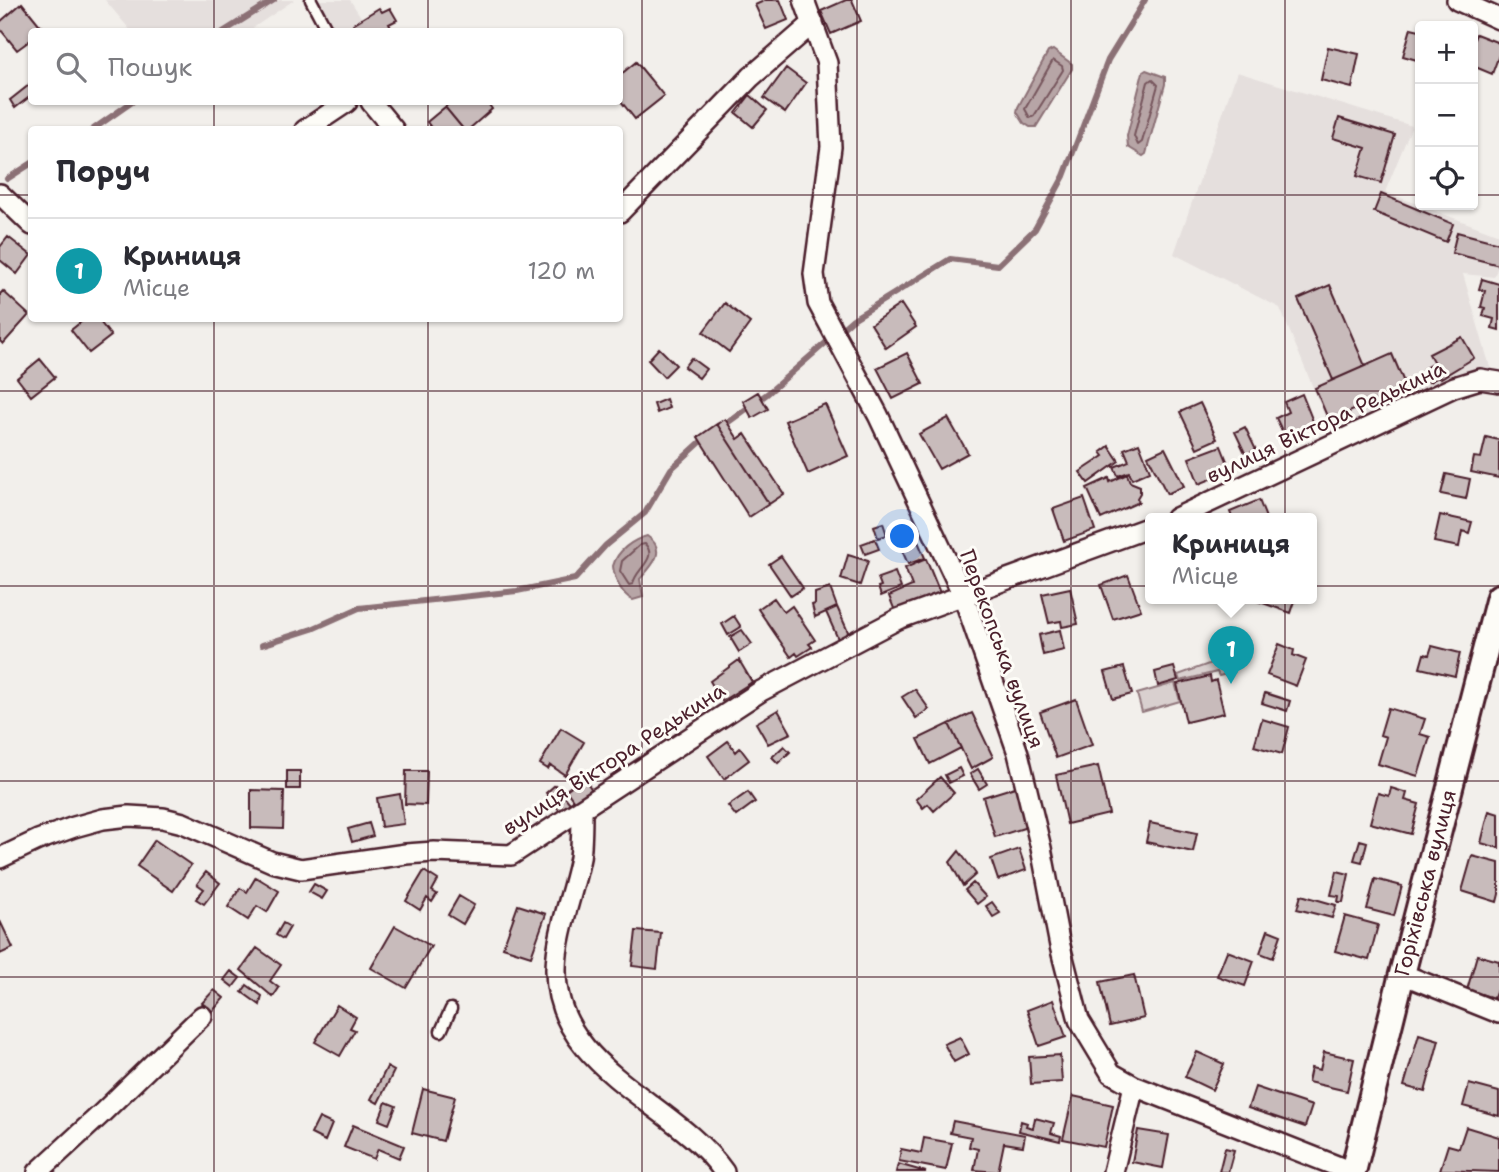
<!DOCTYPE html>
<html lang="uk">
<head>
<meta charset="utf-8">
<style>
  body { margin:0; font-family:"Shantell Sans",sans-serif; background:#f7f7f7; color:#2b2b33 }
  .controls { position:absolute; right:21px; top:21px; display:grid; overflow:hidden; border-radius:7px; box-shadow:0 2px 5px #0004 }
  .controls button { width:63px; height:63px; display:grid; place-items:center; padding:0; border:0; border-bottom:2px solid #e1e1e2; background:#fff; color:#2b2b33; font:35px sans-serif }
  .you { position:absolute; left:903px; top:537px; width:24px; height:24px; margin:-18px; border:5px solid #fff; border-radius:50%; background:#1a73e8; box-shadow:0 0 0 10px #1a73e833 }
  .badge { display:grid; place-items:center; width:46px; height:46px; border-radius:50%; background:#111827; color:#fff; font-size:23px; font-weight:700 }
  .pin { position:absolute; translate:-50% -58px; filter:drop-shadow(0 2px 4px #0008) }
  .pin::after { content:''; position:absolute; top:37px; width:24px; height:21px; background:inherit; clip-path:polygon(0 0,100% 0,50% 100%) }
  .popup { position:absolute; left:1145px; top:513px; width:172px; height:91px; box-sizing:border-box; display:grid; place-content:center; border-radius:7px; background:#fff; filter:drop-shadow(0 2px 5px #0005); font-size:23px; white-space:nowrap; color:#7c7c81 }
  .popup b { font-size:26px; color:#2b2b33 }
  .popup::after { content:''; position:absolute; left:50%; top:100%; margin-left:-14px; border:14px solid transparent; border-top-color:#fff }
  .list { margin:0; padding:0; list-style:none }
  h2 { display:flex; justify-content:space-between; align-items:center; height:91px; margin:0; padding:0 28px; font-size:30px }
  h2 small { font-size:23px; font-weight:400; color:#7c7c81 }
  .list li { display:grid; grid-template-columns:46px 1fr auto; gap:21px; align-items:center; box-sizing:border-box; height:105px; padding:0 28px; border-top:2px solid #e1e1e2 }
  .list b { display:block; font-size:26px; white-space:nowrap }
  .list p { margin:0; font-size:23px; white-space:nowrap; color:#7c7c81 }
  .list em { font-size:23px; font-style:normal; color:#7c7c81 }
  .icon { flex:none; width:38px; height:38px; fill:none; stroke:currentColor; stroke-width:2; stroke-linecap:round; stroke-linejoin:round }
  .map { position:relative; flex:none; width:1499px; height:1172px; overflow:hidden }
  .search { position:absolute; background:#fff; box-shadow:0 2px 5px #0004; left:28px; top:28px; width:595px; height:77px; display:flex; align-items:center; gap:18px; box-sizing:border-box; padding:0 24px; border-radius:7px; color:#7c7c81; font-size:26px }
  .panel { position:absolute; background:#fff; box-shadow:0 2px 5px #0004; left:28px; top:126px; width:595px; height:196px; border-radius:7px }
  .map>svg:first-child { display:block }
  .built { fill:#e5dfdd }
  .green { fill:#d9d0cf; stroke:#92787d; stroke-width:2 }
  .water { fill:#b7a5a6; stroke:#8b6f75; stroke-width:2 }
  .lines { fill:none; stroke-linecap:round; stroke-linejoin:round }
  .shore { stroke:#76555c; stroke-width:2 }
  .stream { stroke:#8b6f75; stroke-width:6 }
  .building { fill:#c8bbbb; stroke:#4a1f2b; stroke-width:2 }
  .service-casing { stroke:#4a1f2b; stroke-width:15 }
  .minor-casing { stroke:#4a1f2b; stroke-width:24 }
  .tertiary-casing { stroke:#4a1f2b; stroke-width:30 }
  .service { stroke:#fdfcf7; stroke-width:10 }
  .minor { stroke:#fdfcf7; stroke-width:19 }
  .tertiary { stroke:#fdfcf7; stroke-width:24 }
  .grid { fill:none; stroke:#4a1f2b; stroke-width:2; stroke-opacity:0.55 }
  .labels { text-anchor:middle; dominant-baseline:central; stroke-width:6; stroke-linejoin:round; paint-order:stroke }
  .street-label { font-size:21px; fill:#4a1f2b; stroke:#fdfcf7 }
</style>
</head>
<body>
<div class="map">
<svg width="1499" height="1172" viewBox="0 0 1499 1172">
  <rect width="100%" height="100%" fill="#f2efeb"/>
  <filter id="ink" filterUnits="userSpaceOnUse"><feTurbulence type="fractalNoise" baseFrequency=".0143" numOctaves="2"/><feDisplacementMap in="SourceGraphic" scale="14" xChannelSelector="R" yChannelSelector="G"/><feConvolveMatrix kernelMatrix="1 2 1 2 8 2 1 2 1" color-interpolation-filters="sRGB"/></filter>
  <g filter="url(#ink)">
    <path class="built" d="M105 0H294L247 32 131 31Z
      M305 0H350L370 31H323Z
      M1237 72 1412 126 1385 192 1499 235V264L1494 277 1463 274 1494 381 1334 438 1280 308 1174 254Z"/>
    <path class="green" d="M1228 657 1234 672 1219 676 1217 672 1180 681 1178 675Z
      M1175 683 1180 701 1142 712 1137 694Z"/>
    <path class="water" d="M1053 50 1072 64V69L1036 127H1030L1024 123 1017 112 1018 107 1048 52Z
      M1146 70 1165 77V84L1146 154 1143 156 1128 147 1127 136 1143 72Z
      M647 536C668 550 652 566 640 579L643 597 633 600C622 595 614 579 613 566 617 551 632 540 647 536Z"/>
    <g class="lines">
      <path class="shore" d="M1053 60 1062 66 1063 70 1034 116 1030 118 1025 109Z
        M1152 79 1158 85 1142 142 1138 145 1134 136 1148 82Z
        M645 544C659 559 635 569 633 584L629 585 620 571 622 561 640 545Z"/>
      <path class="stream" d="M223 32 274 0
        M92 130 132 102
        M7 179 32 163
        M723 426 767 394 853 319 950 259 998 265 1035 229 1064 176 1108 60 1145 0
        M262 645 312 629 359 608 517 591 575 579 606 545 645 513 671 469 705 438"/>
    </g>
    <path class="building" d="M766 0H780L788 20 766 29 755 5Z
      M846 0H852L861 21 831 34 821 11Z
      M22 3 43 29 40 32H32V39L17 50 0 29V22Z
      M379 8 382 12 390 8 397 20 389 24 393 31 358 32 353 24Z
      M1411 28 1420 30V61L1403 56Z
      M1476 34 1499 43V55L1492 74 1473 66V42Z
      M1328 47 1359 54 1352 88 1321 80Z
      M636 62 664 96 635 119 620 100V75Z
      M786 68 806 83 785 113 764 98Z
      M29 85 32 95 15 108 10 100Z
      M750 95 767 110 753 127 736 113Z
      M451 102H487L492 109 468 130H464L445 107Z
      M445 107 464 130H433L427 122Z
      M1339 118 1395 135 1381 183 1357 176 1366 148 1333 138Z
      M1381 194 1453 224 1446 242 1374 212Z
      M1457 232 1499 243V265L1452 253Z
      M8 237 31 255 17 274 0 260V247Z
      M1482 279 1499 284V330L1492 328 1494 319 1483 316 1485 308 1481 307 1485 291 1479 289Z
      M1330 285 1365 366 1333 380 1298 299Z
      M3 291 29 315 3 344 0 341V294Z
      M725 303 750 323 729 352 703 332Z
      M901 304 916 327 886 348 871 324Z
      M86 318H97L111 336 89 353 71 330Z
      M1462 337 1474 358 1441 378 1440 376 1429 382 1423 369 1434 363 1429 354Z
      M659 348 676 365 664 377 648 360Z
      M907 353 923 384 893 399 877 368Z
      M1392 354 1406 387 1329 421 1315 388Z
      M691 358 706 369 699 378 684 367Z
      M40 359 55 377 31 396 17 378Z
      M758 392 768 409 752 418 743 401Z
      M1302 394 1314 424 1285 437 1276 418 1288 412 1284 402Z
      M666 399 669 408 657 413 654 404Z
      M1200 403 1217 439 1197 448 1180 412Z
      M825 404 848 456 808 474 785 421Z
      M948 418 968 453 939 469 919 434Z
      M725 419 738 439 745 434 784 494 769 504 717 424Z
      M717 424 769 504 749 517 698 437Z
      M1245 427 1256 450 1246 455 1235 432Z
      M1486 437 1499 440V478L1471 472 1474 457 1481 458Z
      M1139 443 1150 471 1132 479 1129 472 1118 476 1114 467 1129 461 1124 449Z
      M1109 446 1119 461 1088 483 1080 472 1104 456 1101 452Z
      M1221 446 1231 471 1199 484 1189 458Z
      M1165 448 1184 486 1167 494 1148 456Z
      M1127 474 1130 482 1140 486V493L1137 498 1139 502 1101 519 1087 488 1109 478 1110 482Z
      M1446 474 1470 479 1466 499 1441 494Z
      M1084 498 1095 530 1064 541 1053 509Z
      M1259 500 1266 518H1231L1232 517 1230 512Z
      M1440 515 1472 522 1469 533 1462 531 1459 547 1434 542Z
      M883 523 887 535 878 538 874 526Z
      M875 539 879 549 865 554 861 544Z
      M917 539 925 558 908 564 900 546Z
      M848 555 868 561 860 585 841 579Z
      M781 556 803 588 791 596 769 564Z
      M926 559 940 593 895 611 889 596 912 586 905 568Z
      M895 572 901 588 881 596 878 587 881 586 878 578Z
      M1128 575 1141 610 1113 619 1101 585Z
      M830 588 837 607 815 617 812 605 815 604V593Z
      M1070 588 1078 624 1062 627 1061 621 1049 623 1042 594Z
      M774 598 784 612 792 606 815 640 809 644 812 647 798 656 796 653 791 657 758 609Z
      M1249 598H1296L1291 613Z
      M837 607 849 634 838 639 826 612Z
      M734 616 741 627 728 635 722 624Z
      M742 630 752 644 739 652 730 637Z
      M1060 630 1064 650 1043 655 1039 635Z
      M1279 644 1294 650 1293 655 1306 660 1296 686 1267 675Z
      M1432 646 1460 653 1455 676 1420 668 1424 654 1429 655Z
      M739 660 752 682 722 701 710 681Z
      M1124 667 1132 694 1113 699 1105 672Z
      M1174 667 1178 680 1158 686 1155 672Z
      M1210 676 1211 682 1216 680 1224 713 1186 722 1177 684Z
      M915 689 929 709 916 718 902 697Z
      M1265 693 1290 701 1287 711 1262 703Z
      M1076 699 1092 745 1056 758 1040 712Z
      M1388 708 1425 719 1420 734 1430 737 1418 776 1378 764 1386 737 1380 735Z
      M778 710 791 733 768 744 756 723Z
      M972 713 993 757 971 769 949 724Z
      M1262 719 1289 727 1282 754 1254 746Z
      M949 724 961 748 930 764 918 739Z
      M561 728 584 742 565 775 550 765 548 769 540 764Z
      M728 741 736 752 740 748 749 760 724 779 708 756Z
      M784 746 790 752 778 763 772 757Z
      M1098 766 1109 814 1067 824 1056 775Z
      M959 768 963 776 949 783 945 775Z
      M978 769 987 784 979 789 970 774Z
      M287 771H300V789H287Z
      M406 771H427L426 805 405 804Z
      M584 777 593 792 576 804 566 790Z
      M940 777 954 793 934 811 928 804 923 808 916 799Z
      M555 785 570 803 560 811 546 793Z
      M1015 787 1027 827 995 837 983 797Z
      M1391 788 1407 793 1405 800 1419 804 1411 834 1370 823 1378 793 1389 796Z
      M251 790 284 791 283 829 251 828Z
      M748 792 755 802 736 816 728 806Z
      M400 794 404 824 381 827 377 798Z
      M1489 811 1499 814V848L1481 843Z
      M369 823 373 836 352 842 348 829Z
      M1150 823 1197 833 1193 852 1146 842Z
      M155 840 191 865 173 891 137 866Z
      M1360 840 1367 842 1362 862 1354 860Z
      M1019 849 1026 870 998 880 991 859Z
      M959 851 976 874 963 886 950 862Z
      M1472 856 1499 863V894L1497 902 1462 891Z
      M424 871 438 880 432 891 437 894 432 902 427 898 420 910 406 901Z
      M1337 871 1349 874 1343 902H1338L1339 896 1331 895Z
      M206 872 220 883 204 904 196 899 204 889 197 884Z
      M256 877 279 891 267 912 257 906 248 920 228 907 240 888 247 892Z
      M1375 879 1402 886 1394 916 1367 909Z
      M973 883 986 897 977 904 965 890Z
      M314 884 327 891 322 899 309 892Z
      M1301 895 1336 905 1332 918 1297 909Z
      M459 896 474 905 463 924 448 915Z
      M992 902 1000 913 993 917 986 906Z
      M518 905 546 914 531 956 503 947Z
      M1345 916 1378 925 1369 960 1335 951Z
      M0 921 13 948 0 954Z
      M283 923 290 927 283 939 276 935Z
      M395 926 431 946 406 988 371 968Z
      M1268 930 1281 935 1273 958 1260 953Z
      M636 931 661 933 657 969 632 966Z
      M257 948 281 965 270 981 279 988 273 997 241 970Z
      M1227 951 1254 961 1245 986 1217 976Z
      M1477 955 1499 961V984L1494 998 1467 990Z
      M231 971 240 978 233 987 224 980Z
      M1134 975 1144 1018 1110 1026 1100 982Z
      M247 985 262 996 260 1005 242 992Z
      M214 990 224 998 212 1012 202 1003Z
      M1053 1000 1066 1037 1039 1046 1027 1010Z
      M337 1005 356 1017 350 1028 355 1030 340 1056 315 1042Z
      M1419 1034 1439 1040 1425 1092 1404 1086Z
      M960 1037 969 1054 954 1062 944 1044Z
      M1197 1052 1224 1064 1212 1090 1185 1077Z
      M1324 1052 1354 1059 1347 1091 1308 1082 1311 1068 1320 1070Z
      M1060 1055 1062 1082 1031 1084 1029 1057Z
      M387 1067 394 1071 378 1103 371 1099Z
      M1469 1084 1499 1092V1116L1463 1106Z
      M1255 1087 1312 1106 1305 1127 1248 1108Z
      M423 1089 455 1097 443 1141 412 1133Z
      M1073 1096 1113 1105 1104 1147 1063 1139Z
      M386 1102 396 1106 389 1124 379 1120Z
      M319 1118 332 1124 325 1141 311 1134Z
      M1035 1118 1054 1123 1051 1133 1061 1136 1060 1141 1019 1131 1021 1121 1027 1123 1026 1126 1033 1128Z
      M953 1121 1025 1135 1023 1146 1004 1143 998 1172 974 1170 978 1149 969 1147 971 1137 950 1133Z
      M353 1125 404 1146 399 1158 378 1149 374 1159 344 1147Z
      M1466 1127 1499 1137V1172L1440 1170 1448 1145 1459 1148Z
      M1138 1130 1169 1135 1163 1168 1132 1162Z
      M924 1138 952 1143 946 1170 899 1161 901 1149 921 1153Z
      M1225 1148 1234 1150 1228 1172H1219Z
      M898 1164 926 1172H896Z"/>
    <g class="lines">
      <defs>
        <path id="service" d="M311 0 328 32
          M441 1031 451 1009"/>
        <path id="minor" d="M804 0 827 63 831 147 814 274 818 303 878 415 963 595 1018 753 1041 848 1060 946 1079 1020 1111 1073 1134 1086 1352 1172
          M1457 0 1499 19
          M371 102 394 130
          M305 130 347 102
          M0 194 32 225
          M620 212 751 77 813 23
          M1176 518 1454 387 1480 379 1499 382
          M582 809C582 825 582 842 580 858 573 894 557 931 556 968 554 1070 675 1101 724 1172
          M0 858 38 840 74 827 103 819 129 816 163 818 183 823 272 862 301 869 406 854 434 852 511 855 761 691 898 619 1150 527
          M1402 974 1499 1013
          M38 1172 100 1115 202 1016
          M1113 1172 1134 1086"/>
        <g id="tertiary">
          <path id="s1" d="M1353 1172 1402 974 1499 597"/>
        </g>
      </defs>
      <use href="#service" class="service-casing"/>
      <use href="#minor" class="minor-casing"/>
      <use href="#tertiary" class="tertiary-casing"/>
      <use href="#service" class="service"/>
      <use href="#minor" class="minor"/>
      <use href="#tertiary" class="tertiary"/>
    </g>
  </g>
  <path class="grid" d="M214 0V32M428 0V32M642 0V1172M857 0V1172M1071 0V1172M1285 0V1172M214 102V130M428 102V130M0 195H32M620 195H1420M1473 195H1499M214 318V1172M428 318V1172M0 391H1499M0 586H1499M0 781H1499M0 977H1499"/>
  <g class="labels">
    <g class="street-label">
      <text transform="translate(1326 422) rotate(-25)">вулиця Віктора Редькина</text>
      <text transform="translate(1002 649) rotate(70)">Перекопська вулиця</text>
      <text transform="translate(614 759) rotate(-33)">вулиця Віктора Редькина</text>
      <text stroke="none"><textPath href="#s1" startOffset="298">Горіхівська вулиця</textPath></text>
    </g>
  </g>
</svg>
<div class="controls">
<button>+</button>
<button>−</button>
<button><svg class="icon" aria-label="locate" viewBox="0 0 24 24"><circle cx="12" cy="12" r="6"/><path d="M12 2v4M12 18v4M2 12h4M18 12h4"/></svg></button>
</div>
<div class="you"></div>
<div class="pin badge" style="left:1231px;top:684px;background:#0f9aa8">1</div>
<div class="popup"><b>Криниця</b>Місце</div>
<div class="search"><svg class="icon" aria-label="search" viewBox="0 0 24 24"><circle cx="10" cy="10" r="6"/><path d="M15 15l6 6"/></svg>Пошук</div>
<section class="panel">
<h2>Поруч<small></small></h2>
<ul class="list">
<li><span class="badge" style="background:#0f9aa8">1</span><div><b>Криниця</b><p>Місце</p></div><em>120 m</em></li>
</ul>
</section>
</div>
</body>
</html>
